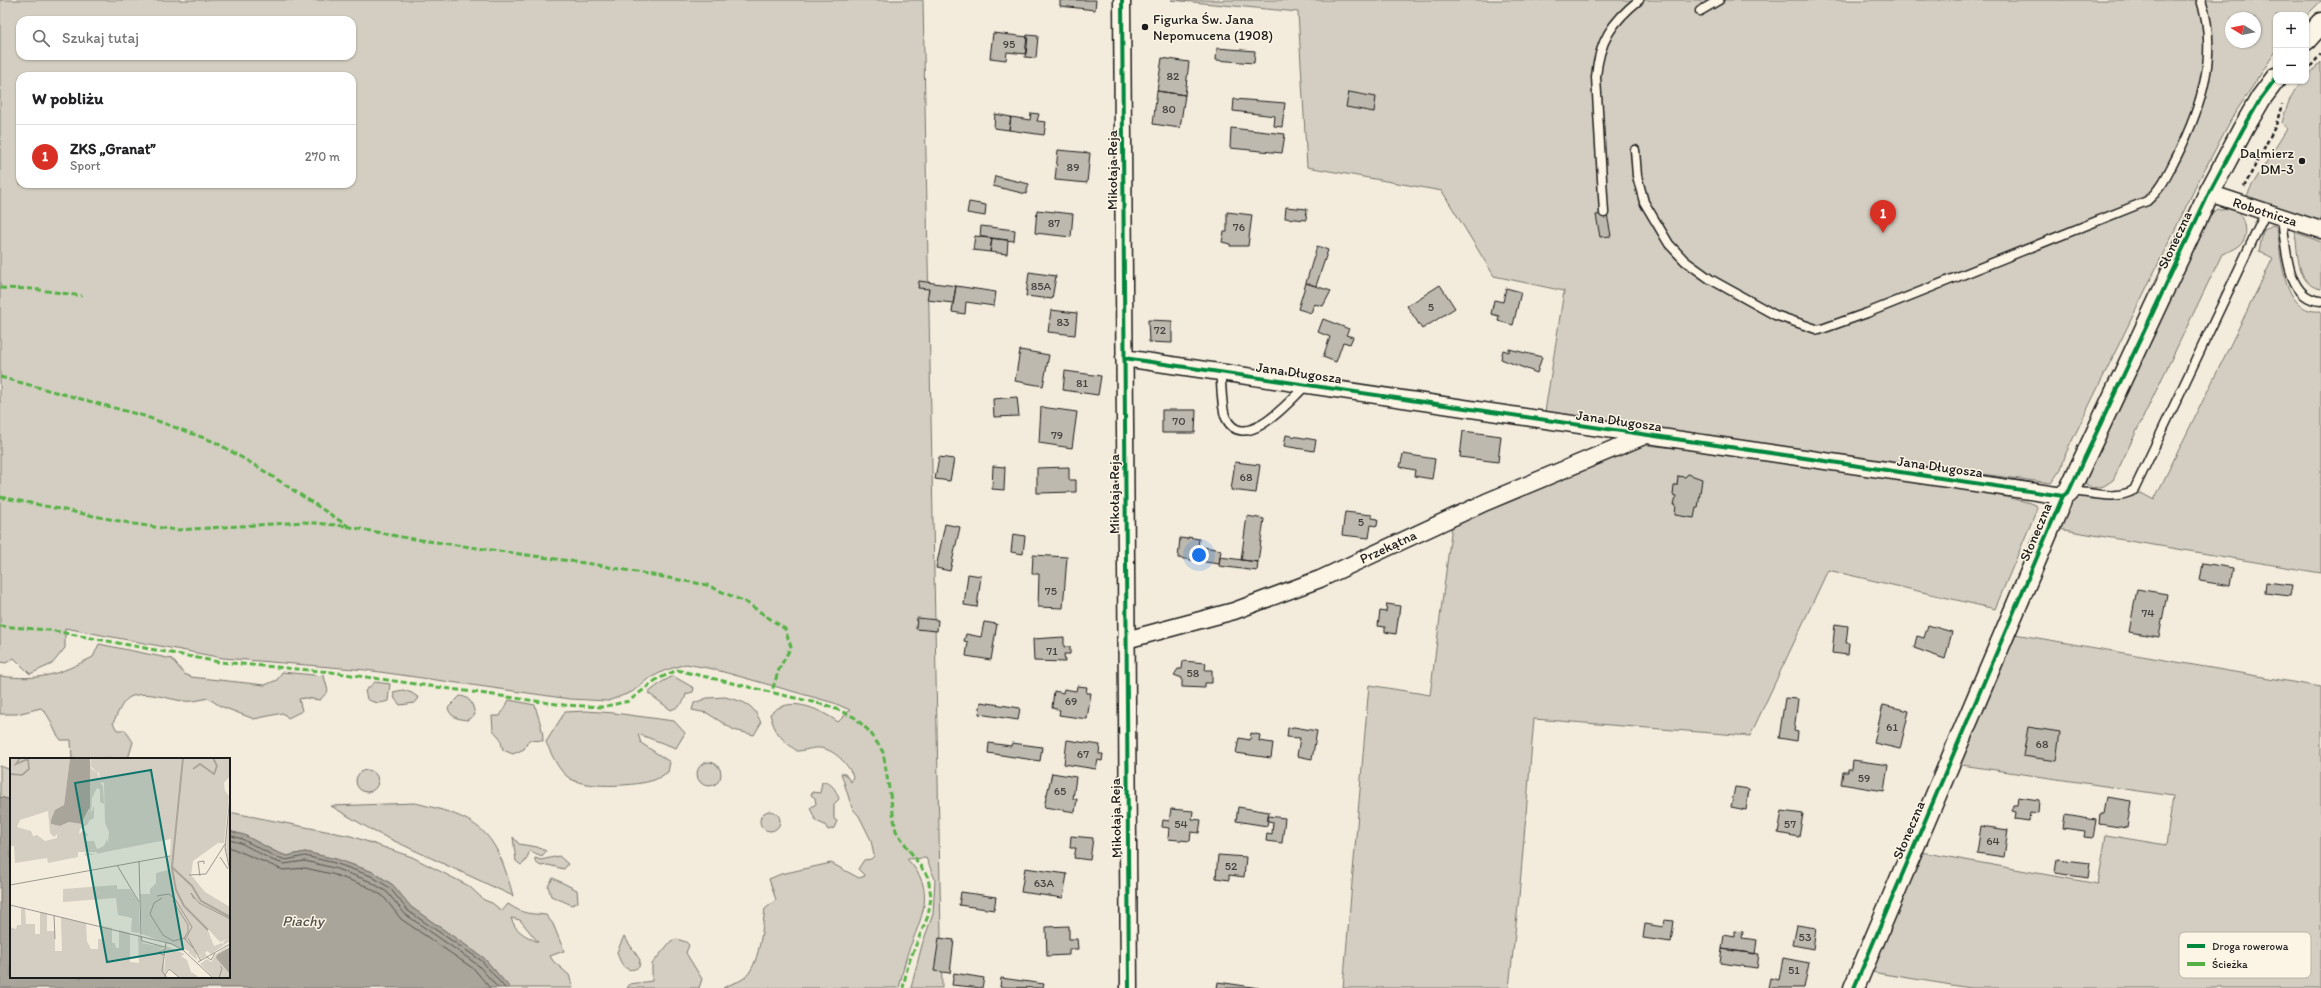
<!DOCTYPE html>
<html lang="pl">
<head>
<meta charset="utf-8">
<style>
  body { margin:0; font-family:Itim,sans-serif; background:#f2f2f2; color:#202124 }
  .controls { position:absolute; right:12px; top:12px; display:grid; overflow:hidden; border-radius:8px; box-shadow:0 1px 3px #0004 }
  .controls button { width:36px; height:36px; display:grid; place-items:center; padding:0; border:0; border-bottom:1px solid #e0e0e0; background:#fff; color:#202124; font:20px sans-serif }
  .compass { position:absolute; left:2225px; top:12px; width:36px; height:36px; border-radius:50%; background:#fff; box-shadow:0 1px 3px #0004; rotate:280deg }
  .you { position:absolute; left:1199px; top:555px; width:14px; height:14px; margin:-10px; border:3px solid #fff; border-radius:50%; background:#1a73e8; box-shadow:0 0 0 6px #1a73e833 }
  .badge { display:grid; place-items:center; width:26px; height:26px; border-radius:50%; background:#d93025; color:#fff; font-size:13px; font-weight:700 }
  .pin { position:absolute; translate:-50% -33px; filter:drop-shadow(0 1px 2px #0008) }
  .pin::after { content:''; position:absolute; top:21px; width:14px; height:12px; background:inherit; clip-path:polygon(0 0,100% 0,50% 100%) }
  .list { margin:0; padding:0; list-style:none }
  h2 { display:flex; justify-content:space-between; align-items:center; height:52px; margin:0; padding:0 16px; font-size:17px }
  h2 small { font-size:13px; font-weight:400; color:#757577 }
  .list li { display:grid; grid-template-columns:26px 1fr auto; gap:12px; align-items:center; box-sizing:border-box; height:64px; padding:0 16px; border-top:1px solid #e0e0e0 }
  .list b { display:block; font-size:15px; white-space:nowrap }
  .list p { margin:0; font-size:13px; white-space:nowrap; color:#757577 }
  .list em { font-size:13px; font-style:normal; color:#757577 }
  .icon { flex:none; width:22px; height:22px; fill:none; stroke:currentColor; stroke-width:2; stroke-linecap:round; stroke-linejoin:round }
  .map { position:relative; flex:none; width:2321px; height:988px; overflow:hidden }
  .search { position:absolute; background:#fff; box-shadow:0 1px 3px #0004; left:16px; top:16px; width:340px; height:44px; display:flex; align-items:center; gap:10px; box-sizing:border-box; padding:0 14px; border-radius:12px; color:#757577; font-size:15px }
  .panel { position:absolute; background:#fff; box-shadow:0 1px 3px #0004; left:16px; top:72px; width:340px; height:116px; border-radius:12px }
  .map>svg:first-child { display:block }
  .green { fill:#d3cec1; stroke:#78756e; fill-rule:evenodd }
  .water { fill:#aaa59b; stroke:#716e68 }
  .lines { fill:none; stroke-linecap:round; stroke-linejoin:round }
  .shore { stroke:#55534f; stroke-width:1 }
  .building { fill:#beb9ae; stroke:#1c1c1c }
  .service-casing { stroke:#1c1c1c; stroke-width:11 }
  .minor-casing { stroke:#1c1c1c; stroke-width:19 }
  .tertiary-casing { stroke:#1c1c1c; stroke-width:23 }
  .path { stroke:#1c1c1c; stroke-width:2.5; stroke-dasharray:4 3; stroke-linecap:butt }
  .service { stroke:#fcf5e5; stroke-width:8 }
  .minor { stroke:#fcf5e5; stroke-width:16 }
  .tertiary { stroke:#fcf5e5; stroke-width:20 }
  .quiet { stroke:#55b145; stroke-width:3; stroke-dasharray:6 3; stroke-linecap:butt }
  .cycleway-casing { stroke:#fcf5e5; stroke-width:6 }
  .cycleway { stroke:#00873e; stroke-width:4 }
  .poi-dot { fill:#1c1c1c; stroke:#fcf5e5; stroke-width:1.5 }
  .labels { text-anchor:middle; dominant-baseline:central; stroke-width:3; stroke-linejoin:round; paint-order:stroke }
  .number-label { font-size:12px; fill:#444340 }
  .poi-label { font-size:14px; fill:#1c1c1c; stroke:#fcf5e5; text-anchor:start }
  .street-label { font-size:14px; fill:#1c1c1c; stroke:#fcf5e5 }
  .water-label { font-size:15px; font-style:italic; fill:#55534f; stroke:#fcf5e5 }
  .inset-river { fill:none; stroke:#aaa59b; stroke-width:2 }
  .inset-road { fill:none; stroke:#9d9990; stroke-width:1 }
  .view { fill:#0f766e; fill-opacity:0.15; stroke:#0f766e; stroke-width:2 }
  .inset-edge { fill:none; stroke:#1c1c1c; stroke-width:2 }
  .key { fill:#fcf5e5; stroke:#b9b4a9; stroke-width:1 }
  .key-label { font-size:11px; fill:#1c1c1c }
</style>
</head>
<body>
<div class="map">
<svg width="2321" height="988" viewBox="0 0 2321 988">
  <rect width="100%" height="100%" fill="#f3ecdd"/>
  <filter id="ink" filterUnits="userSpaceOnUse"><feTurbulence type="fractalNoise" baseFrequency=".025" numOctaves="2"/><feDisplacementMap in="SourceGraphic" scale="8" xChannelSelector="R" yChannelSelector="G"/><feConvolveMatrix kernelMatrix="1 2 1 2 8 2 1 2 1" color-interpolation-filters="sRGB"/></filter>
  <g filter="url(#ink)">
    <path class="green" d="M0 0H923L942 988H911L922 945 933 914 935 879 926 858 907 859C938 890 921 918 908 952 904 964 902 976 899 988H723C729 984 737 983 743 979 760 967 762 928 765 909L776 900 769 879 781 874 831 863 859 878 865 876 858 869 864 860 871 859 874 856 871 840 859 816 852 808 841 773 845 774 851 782 853 776C848 764 834 749 820 748 813 747 804 751 797 751 782 740 774 732 770 714 789 695 818 708 838 722L850 710 834 703 713 669 686 664 666 670 648 679 632 692 608 701 570 699 366 670 223 658 65 628V648L52 664 30 674 14 658 6 663 0 662ZM20 20H352V56H20ZM20 76H352V184H20Z
      M1171 0H2321V1L2306 16 2276 15V51L2233 116 2199 180 2066 453 2061 469 2051 483 1544 418 1564 291 1494 276 1442 191 1307 167 1298 12ZM2231 18H2255V42H2231Z
      M2321 62V223L2246 198 2251 187 2287 129 2282 123C2285 111 2293 84 2306 81V78Z
      M2217 209C2222 209 2229 208 2233 209 2246 214 2251 237 2239 246 2234 250 2227 252 2222 254L2113 480 2104 486 2092 488 2086 484 2085 478 2204 228 2212 213Z
      M2272 225 2277 227C2281 254 2282 315 2321 311V573L2052 528 2069 491 2118 499 2141 493 2154 500 2273 258 2259 251 2263 231Z
      M2295 232 2321 242V289C2296 286 2298 251 2295 232Z
      M1645 445 1745 455 1980 491 2031 503 2036 505 2037 509 1995 609 1828 570 1750 736 1534 719 1519 897 1509 988H1343L1369 685 1430 695 1452 525Z
      M2003 632 2321 687V988H1970L1859 970 1910 850 2098 884 2106 835 2166 845 2173 796 1948 763Z
      M99 644 172 659 184 674 191 677 265 685 277 680 282 672 324 676 328 691 320 700 305 698 299 699 302 711 288 718 283 713 254 719 220 706 208 698C200 700 192 702 183 701 167 699 146 690 130 697 122 701 117 715 113 723L117 730H125L133 742 128 759H72L71 740H61C52 730 52 717 41 708L17 714H0V676C41 681 57 675 93 657Z
      M673 676 694 688 693 692 686 694C684 704 680 706 671 710L648 693 662 682Z
      M375 682 390 684 388 701C380 704 374 703 367 699L365 691Z
      M403 690 412 693 419 698 415 703 400 705 395 699 393 692Z
      M460 696C471 697 473 705 475 715L467 720C458 719 451 718 448 708Z
      M725 697C744 702 753 703 761 723L754 735 734 730 707 713 692 710 694 703 707 698Z
      M509 700 535 705C538 718 543 727 543 741L529 740 524 749 513 754 503 750 500 738 493 730 492 716H500Z
      M586 711 614 713 674 721 685 733 676 748 638 734 641 743 670 762 668 772C663 775 659 778 654 780 637 786 592 788 575 781 560 776 552 755 546 742L565 712Z
      M697 774a12 12 0 1 1 24 0a12 12 0 1 1-24 0Z
      M0 766 11 770V800L0 797Z
      M356 781a11 11 0 1 1 22 0a11 11 0 1 1-22 0Z
      M822 782C832 782 836 790 839 799L834 804V819L837 821 834 828 828 830 825 825 816 821 810 808 816 804 815 798 811 795 812 792 820 793Z
      M415 803C481 818 496 831 513 896L375 832 331 806Z
      M760 821a10 10 0 1 1 20 0a10 10 0 1 1-20 0Z
      M229 812 351 836 412 857 469 886 484 900 492 903 502 911 508 904C525 915 527 913 546 915L553 924 564 951 550 956 553 961 569 975 573 988H510L484 958 411 907 393 885 373 872 336 859 305 852 287 856 276 852 244 835 229 831ZM511 918 520 920 538 942C525 936 515 931 511 918Z
      M513 837 519 844 537 847 546 851 542 856 530 851 525 862 521 865 516 861Z
      M559 856 568 864 564 869 548 865 541 866 535 862V858L541 860Z
      M553 878 577 890 578 902 572 905 551 896 548 886Z
      M624 936 640 960 639 967C626 975 620 963 617 952Z
      M677 939 686 942 689 945 686 953 702 979 699 988H627L630 984 652 981V964L671 941Z"/>
    <path class="water" d="M0 797 11 800V977H229V831L244 835 276 852 287 856 305 852 336 859 373 872 393 885 411 907 484 958 510 988H0Z"/>
    <g class="lines">
      <path class="shore" d="M229 835 242 839 274 856 286 860 305 856 335 863 371 876 390 888 408 911 482 961 505 988
        M229 840 241 843 272 860 284 864 305 861 334 868 369 881 387 892 405 914 478 965 498 988
        M229 847 283 870 305 868 332 874 366 886 383 896 401 919 474 969 490 988"/>
    </g>
    <path class="building" d="M1060 0H1096L1095 10 1060 6Z
      M993 33 1028 37 1026 54 1007 52 1006 60 990 58Z
      M1027 35 1038 36 1036 58 1025 57Z
      M1217 48 1255 51 1254 63 1216 60Z
      M1162 58 1189 62 1185 95 1157 91Z
      M1157 91 1185 95 1180 128 1153 124Z
      M1349 92 1376 97 1374 112 1346 107Z
      M1234 99 1285 103 1282 127 1274 126 1275 116 1233 111Z
      M1031 113 1039 114 1037 121 1046 122 1044 135 1009 130 1011 117 1030 120Z
      M995 114 1011 117 1009 130 994 128Z
      M1231 128 1285 134 1282 153 1230 148Z
      M1058 150 1090 153 1087 183 1055 180Z
      M995 176 1029 184 1026 194 993 186Z
      M969 202 986 205 985 216 967 213Z
      M1286 207 1307 209 1306 220 1285 218Z
      M1037 210 1073 214 1071 237 1035 233Z
      M1227 212 1252 215 1248 246H1230V244L1222 242 1224 232H1227Z
      M1607 214 1611 236 1600 237 1596 215Z
      M981 226 1015 230 1014 241 980 237Z
      M975 236 992 238 990 252 973 250Z
      M992 238 1008 240 1007 254 990 252Z
      M1317 246 1328 250 1316 286 1306 283Z
      M1029 272 1056 276 1052 299 1026 296Z
      M919 281 956 286 953 303 927 300 929 289 918 288Z
      M1306 283 1331 291 1323 306 1314 304 1311 313 1298 309Z
      M1440 285 1455 308 1422 329 1407 306Z
      M956 286 996 292 994 306 966 302 965 314 952 312Z
      M1506 288 1521 292 1513 325 1498 321 1499 316 1491 314 1494 300 1503 302Z
      M1051 310 1077 313 1075 335 1048 332Z
      M1323 319 1349 329 1346 335 1353 337 1350 344 1343 342 1336 362 1323 357 1330 337 1318 332Z
      M1148 320 1172 321V343L1149 342Z
      M1509 349 1542 357 1537 373 1501 359 1503 350 1509 352Z
      M1020 350 1049 355 1043 386 1015 381Z
      M1065 371 1101 376 1098 395 1063 390Z
      M1017 397 1019 416 994 417 993 399Z
      M1041 407 1077 412 1072 448 1039 443Z
      M1162 410H1196L1195 433H1162Z
      M1463 431 1501 436 1498 462 1460 457Z
      M1286 435 1316 440 1314 451 1284 446Z
      M1403 454 1435 459 1432 479 1414 476 1415 470 1400 467Z
      M939 457 954 459 950 481 935 479Z
      M1235 462 1260 465 1256 493 1231 490Z
      M993 466 1005 467 1004 490 992 489Z
      M1069 467V480H1076V492L1037 493V468Z
      M1688 474 1702 479 1698 508H1696L1694 518 1675 515 1676 505H1674L1676 496 1673 495 1674 485H1677L1678 476 1685 477Z
      M1345 512 1372 515V518L1378 519 1377 526 1371 525 1369 538 1342 535Z
      M1247 516 1264 519 1258 562 1241 560Z
      M945 524 960 527 950 571 936 568Z
      M1013 534 1025 536 1023 554 1011 552Z
      M1188 537 1199 539 1198 546 1221 550 1219 564 1178 558 1180 538 1188 539Z
      M1033 555 1067 557 1063 608 1038 607 1039 574H1032Z
      M1220 557 1258 562 1257 571 1219 566Z
      M2203 563 2233 568 2230 586 2200 581Z
      M968 574 981 576 977 607 964 605Z
      M2266 582 2292 585 2290 596 2265 593Z
      M2137 589 2167 594 2159 637 2129 632Z
      M1387 604 1400 606 1396 634 1385 632V627L1378 626 1380 611 1386 612Z
      M917 618 938 620 937 631 916 629Z
      M984 622 997 624 991 660 966 656 968 642 964 641 966 634 981 637Z
      M1835 624 1848 626 1846 643H1849L1848 655 1832 653Z
      M1928 625 1952 632 1945 659 1914 648 1917 636 1924 638Z
      M1064 637V647H1070V654H1064L1065 662 1034 661 1033 639Z
      M1183 661 1206 663 1205 670H1212V683H1205V688L1182 687V678L1174 675 1178 669H1182Z
      M1077 686 1087 687 1086 693H1091L1087 719 1059 715 1060 710 1052 708 1054 691 1063 693 1064 689 1076 691Z
      M1785 698 1798 699 1794 731 1798 732 1797 741 1779 738Z
      M981 702 1020 708 1018 720 979 714Z
      M1883 705 1909 711 1900 749 1874 743Z
      M1294 727 1317 731 1312 759 1297 756 1300 738 1287 737 1288 728Z
      M2028 727 2060 732 2056 761 2023 756Z
      M1251 733 1260 735 1259 741 1273 743 1271 758 1236 753 1239 738 1250 740Z
      M1067 740 1100 745 1099 754H1103L1102 761 1098 760 1096 769 1064 764Z
      M989 743 1011 746 1012 743 1042 747 1040 761 988 753Z
      M1853 760 1888 765 1884 791 1841 784 1843 772H1848V769H1852Z
      M1052 773 1076 777 1073 799H1077L1075 812 1044 807Z
      M1735 787 1749 789 1746 810 1731 807Z
      M2018 797 2039 800 2038 813 2030 812 2029 821 2015 819 2016 812 2012 811 2013 805H2017Z
      M2106 797 2131 801 2127 828 2099 824 2100 814H2103Z
      M1238 807 1269 812 1267 826 1236 821Z
      M1171 809 1193 811 1192 819 1201 820 1199 833 1191 832 1190 841 1168 839 1169 828 1162 827 1163 820 1169 821Z
      M1782 811 1803 814 1799 837 1778 833Z
      M2065 815 2096 820 2093 838 2084 837 2085 831 2063 828Z
      M1268 816 1285 818 1282 843 1266 841 1267 833 1272 834 1273 822 1268 821Z
      M1981 826 2008 830 2004 857 1977 853Z
      M1071 836 1093 838 1090 860 1074 858 1076 848H1070Z
      M1218 855 1246 857 1244 877 1229 875V880L1216 878Z
      M2057 859 2090 863 2088 878 2055 873Z
      M1025 868 1067 874 1063 898 1021 892Z
      M961 892 996 897 994 910 959 905Z
      M1664 920 1674 921 1671 942 1643 938 1645 924 1663 927Z
      M1797 925 1816 928 1813 949 1793 945Z
      M1069 926V939H1077L1078 949H1069V955L1047 956 1046 927Z
      M1735 931 1743 932 1742 938 1757 940 1755 954 1722 949 1724 935 1735 937Z
      M939 938 954 940 950 973 934 971Z
      M1722 949 1759 954 1757 968 1720 963Z
      M1783 958 1809 963 1804 988H1768L1770 978 1779 980Z
      M954 973 984 978 982 988 952 985Z
      M1001 978 1044 984 1043 988 1000 987Z
      M1218 982 1259 988H1217Z"/>
    <g class="lines">
      <defs>
        <path id="service" d="M1700 11 1719 0
          M1635 150 1637 176 1644 202 1669 244 1685 261 1710 279 1775 315 1819 330 1867 313 2147 201C2163 187 2167 175 2177 156 2201 108 2219 54 2201 0
          M1604 213 1596 77C1599 41 1612 22 1639 0
          M2282 218C2286 244 2285 299 2321 301
          M1220 372C1222 384 1221 409 1226 418 1244 455 1291 400 1306 385
          M2070 491C2090 492 2115 501 2134 490L2266 212"/>
        <path id="minor" d="M1122 0 1129 988
          M2209 193 2321 230
          M1124 358 2063 496
          M1126 640 1234 611 1320 579 1486 502 1644 436"/>
        <path id="tertiary" d="M2306 40 2321 23
          M1854 988 2063 496 2069 491 2209 193 2243 129 2261 98 2276 78"/>
      </defs>
      <use href="#service" class="service-casing"/>
      <use href="#minor" class="minor-casing"/>
      <use href="#tertiary" class="tertiary-casing"/>
      <path class="path" d="M2306 72 2321 54
        M2244 187 2276 125 2282 104"/>
      <use href="#service" class="service"/>
      <use href="#minor" class="minor"/>
      <use href="#tertiary" class="tertiary"/>
      <path class="quiet" d="M0 288 33 289 82 296
        M0 377 144 416 215 442 258 467 348 526
        M0 497 134 524 176 530 304 522 345 526 407 538 598 565 707 585 747 603 785 629 791 647 779 669 772 691
        M0 626 49 630 219 662 331 672 564 705 602 707 629 701 656 680 677 670 829 706 854 717 870 732 883 752 896 831 928 877 931 897 928 916 908 964 903 988"/>
      <defs>
        <path id="cycleway" d="M1122 0 1129 988
          M1124 358 2063 496
          M1854 988 2063 496 2069 491 2209 193 2243 129 2261 98 2276 78"/>
      </defs>
      <use href="#cycleway" class="cycleway-casing"/>
      <use href="#cycleway" class="cycleway"/>
    </g>
  </g>
  <g class="poi-dot">
    <circle cx="1145" cy="27" r="4"/>
    <circle cx="2302" cy="161" r="4"/>
  </g>
  <g class="labels">
    <g class="number-label">
      <text x="1009" y="44">95</text>
      <text x="1173" y="76">82</text>
      <text x="1169" y="109">80</text>
      <text x="1073" y="167">89</text>
      <text x="1054" y="223">87</text>
      <text x="1239" y="227">76</text>
      <text x="1041" y="286">85A</text>
      <text x="1431" y="307">5</text>
      <text x="1063" y="322">83</text>
      <text x="1160" y="330">72</text>
      <text x="1082" y="383">81</text>
      <text x="1179" y="421">70</text>
      <text x="1057" y="435">79</text>
      <text x="1246" y="477">68</text>
      <text x="1361" y="522">5</text>
      <text x="1051" y="591">75</text>
      <text x="2148" y="613">74</text>
      <text x="1052" y="651">71</text>
      <text x="1193" y="673">58</text>
      <text x="1071" y="701">69</text>
      <text x="1892" y="727">61</text>
      <text x="2042" y="744">68</text>
      <text x="1083" y="754">67</text>
      <text x="1864" y="778">59</text>
      <text x="1060" y="791">65</text>
      <text x="1181" y="824">54</text>
      <text x="1790" y="824">57</text>
      <text x="1993" y="841">64</text>
      <text x="1231" y="866">52</text>
      <text x="1044" y="883">63A</text>
      <text x="1805" y="937">53</text>
      <text x="1794" y="970">51</text>
    </g>
    <g class="poi-label">
      <text x="1153" y="19">Figurka Św. Jana<tspan x="1153" dy="16">Nepomucena (1908)</tspan></text>
      <text x="2294" y="153" text-anchor="end">Dalmierz<tspan x="2294" dy="16">DM-3</tspan></text>
    </g>
    <g class="street-label">
      <text transform="translate(1112 170) rotate(-90)">Mikołaja Reja</text>
      <text transform="translate(2265 212) rotate(18)">Robotnicza</text>
      <text transform="translate(2175 240) rotate(-65)">Słoneczna</text>
      <text transform="translate(1299 373) rotate(8)">Jana Długosza</text>
      <text transform="translate(1619 421) rotate(8)">Jana Długosza</text>
      <text transform="translate(1940 467) rotate(8)">Jana Długosza</text>
      <text transform="translate(1114 494) rotate(-90)">Mikołaja Reja</text>
      <text transform="translate(2036 532) rotate(-67)">Słoneczna</text>
      <text transform="translate(1388 547) rotate(-25)">Przekątna</text>
      <text transform="translate(1116 818) rotate(-91)">Mikołaja Reja</text>
      <text transform="translate(1909 830) rotate(-67)">Słoneczna</text>
    </g>
    <g class="water-label">
      <text x="303" y="921">Piachy</text>
    </g>
  </g>
  <g transform="translate(10 758)">
    <rect width="220" height="220" fill="#f3ecdd"/>
    <path d="M0 0H60L54 47 41 62V66L50 68 59 64 71 66 79 52 80 0 81 10 88 16 90 23 89 14 87 15 81 8V0H220V18L214 25 215 33 219 38 214 85H208L183 103 181 117 195 134 220 149V183L214 187 213 184 217 181 210 184 197 170 204 188 212 185 214 187 201 196 197 193 195 195 197 198 191 201 189 199 194 195 189 198 186 195 187 202 179 195V193L132 176 130 136H140V131L146 125V115L158 112 157 100 160 98 161 81 75 98V95L86 96 87 94H68V99L38 105 37 100 5 105 4 88H0ZM90 24 94 25 95 65 99 74 98 86 97 81 94 88 87 91 84 83H76L74 80 78 77 74 72 69 76 70 71 78 66 81 56 79 63 84 60V48L81 55 82 40 87 30 90 32V44L94 46 93 28ZM38 53 40 75 44 79 47 76V80L35 83 27 77 23 78 21 73 7 69 10 62ZM220 43V111L216 92ZM107 127V131H120L129 145 130 175 121 174 122 160 108 157 106 140 53 144V131ZM11 149 15 150 16 166H25V176H30V154L37 155V173H45V193H52L51 159 76 165 77 183 81 191H88V181H92V168L102 170V185H105L106 190H109V172L120 175V204L129 205 128 177 131 178 132 185 154 189 149 193 154 197V217L151 220H0V169L6 171 7 167H11ZM220 187 206 200 220 216V220H204L190 206 197 201 201 204 206 196ZM156 188 175 196 171 198 177 202 181 214 188 218 185 220H170L159 210 154 216Z" fill="#d3cec1" fill-rule="evenodd"/>
    <path d="M60 0H80V49L71 66 59 64 50 68 41 66V62L45 52 54 47ZM220 189V216L206 200 207 197Z" fill="#aaa59b"/>
    <path class="inset-river" d="M173 0 162 109 182 128 191 143 220 159M183 11 190 6 204 16 207 8 203 0M0 16 12 17 19 11 18 1 6 6 10 0M162 110 166 132 174 148 198 172"/>
    <path class="inset-road" d="M220 38 215 90 220 113M210 99 218 111M129 103 131 177M107 107 129 144M179 117 196 116 215 86M190 118 188 104 194 103V106M0 127 160 98M147 138 159 136 165 141 182 169 175 182M152 140 144 145 140 156 153 177 163 183 174 180 183 190M184 141 181 135 189 145 220 161M163 143 178 167V174L174 180M0 147 162 186 174 193 203 220M44 157 45 181M131 178 132 183 155 189M178 180 191 203M156 185 152 213 157 220M155 196 152 197 149 194 155 191M197 199 201 202 205 195M188 204 220 186M153 220 159 211 170 220M209 220 212 210 210 208"/>
    <path class="view" d="M141 12 173 191 97 204 65 25Z"/>
    <rect width="220" height="220" class="inset-edge"/>
  </g>
  <rect x="2179" y="932" width="132" height="46" rx="6" class="key"/>
  <rect x="2187" y="944" width="18" height="4" fill="#00873e"/>
  <rect x="2187" y="962" width="18" height="4" fill="#55b145"/>
  <g class="key-label">
    <text x="2212" y="950">Droga rowerowa</text>
    <text x="2212" y="968">Ścieżka</text>
  </g>
</svg>
<div class="controls">
<button>+</button>
<button>−</button>
</div>
<svg class="compass" viewBox="-18 -18 36 36"><path d="M0-13l5 13h-10z" fill="#e53935"/><path d="M0 13l5-13h-10z" fill="#757577"/></svg>
<div class="you"></div>
<div class="pin badge" style="left:1883px;top:233px">1</div>
<div class="search"><svg class="icon" aria-label="search" viewBox="0 0 24 24"><circle cx="10" cy="10" r="6"/><path d="M15 15l6 6"/></svg>Szukaj tutaj</div>
<section class="panel">
<h2>W pobliżu<small></small></h2>
<ul class="list">
<li><span class="badge">1</span><div><b>ZKS „Granat”</b><p>Sport</p></div><em>270 m</em></li>
</ul>
</section>
</div>
</body>
</html>
